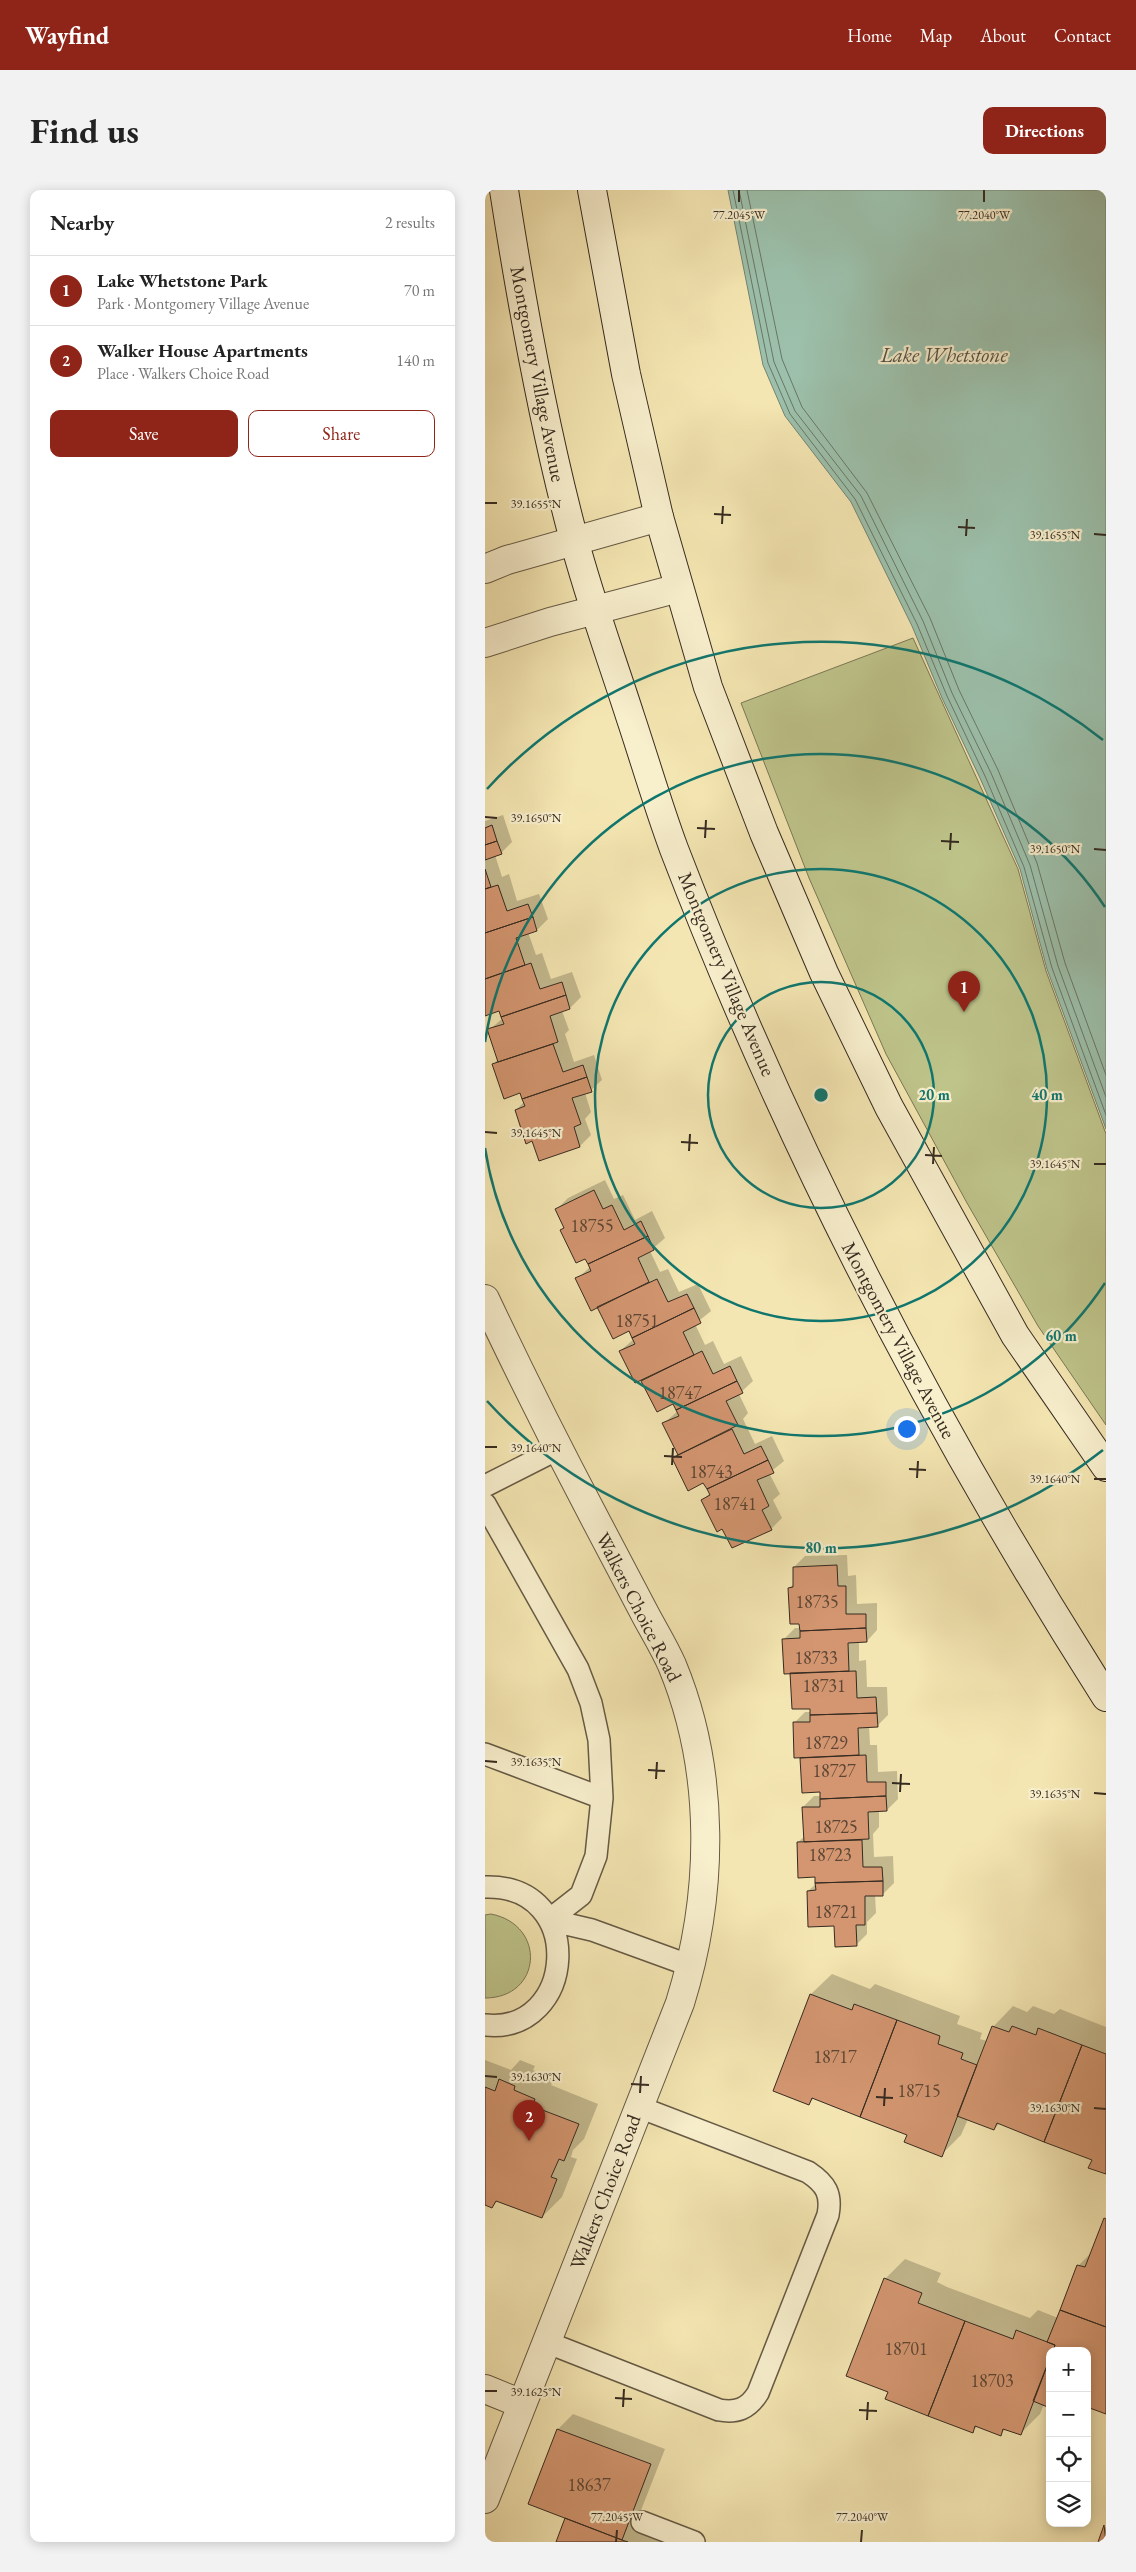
<!DOCTYPE html>
<html lang="en">
<head>
<meta charset="utf-8">
<style>
  body { margin:0; font-family:"EB Garamond",serif; background:#f2f2f2; color:#222 }
  .controls { position:absolute; right:15px; bottom:15px; display:grid; overflow:hidden; border-radius:10px; box-shadow:0 2px 12px #0003 }
  .controls button { width:45px; height:45px; display:grid; place-items:center; padding:0; border:0; border-bottom:1px solid #e0e0e0; background:#fff; color:#222; font:25px sans-serif }
  .you { position:absolute; left:421px; top:1238px; width:18px; height:18px; margin:-12px; border:4px solid #fff; border-radius:50%; background:#1a73e8; box-shadow:0 0 0 8px #1a73e833 }
  .badge { display:grid; place-items:center; width:32px; height:32px; border-radius:50%; background:#8f2418; color:#fff; font-size:16px; font-weight:700 }
  .pin { position:absolute; translate:-50% -41px; filter:drop-shadow(0 1px 2px #0008) }
  .pin::after { content:''; position:absolute; top:26px; width:18px; height:15px; background:inherit; clip-path:polygon(0 0,100% 0,50% 100%) }
  .list { margin:0; padding:0; list-style:none }
  h2 { display:flex; justify-content:space-between; align-items:center; height:65px; margin:0; padding:0 20px; font-size:21px }
  h2 small { font-size:16px; font-weight:400; color:#767676 }
  .list li { display:grid; grid-template-columns:32px 1fr auto; gap:15px; align-items:center; box-sizing:border-box; height:70px; padding:0 20px; border-top:1px solid #e0e0e0 }
  .list b { display:block; font-size:19px; white-space:nowrap }
  .list p { margin:0; font-size:16px; white-space:nowrap; color:#767676 }
  .list em { font-size:16px; font-style:normal; color:#767676 }
  .actions { display:flex; gap:10px; padding:15px 20px }
  .actions a { flex:1; padding:11px 0; border:1px solid #8f2418; border-radius:10px; text-align:center; font-size:18px; color:#8f2418 }
  .actions .main { background:#8f2418; color:#fff }
  .icon { flex:none; width:28px; height:28px; fill:none; stroke:currentColor; stroke-width:2; stroke-linecap:round; stroke-linejoin:round }
  .map { position:relative; flex:none; width:621px; height:2352px; overflow:hidden; border-radius:10px }
  header { display:flex; align-items:center; gap:30px; box-sizing:border-box; height:70px; padding:0 25px; background:#8f2418; color:#fff }
  header strong { font-size:24px }
  nav { display:flex; gap:28px; margin-inline-start:auto; font-size:18px }
  .intro { display:flex; align-items:center; justify-content:space-between; box-sizing:border-box; height:120px; padding:0 30px }
  h1 { margin:0; font-size:35px }
  .button { padding:12px 22px; border-radius:10px; background:#8f2418; color:#fff; font-size:18px; font-weight:700 }
  main { display:flex; gap:30px; padding:0 30px }
  aside { flex:1; background:#fff; border-radius:10px; box-shadow:0 2px 12px #0003 }
  .map>svg:first-child { display:block }
  .green { fill:#bec48a; stroke:#7a7856 }
  .water { fill:#9cc0ab; stroke:#738474 }
  .shadow { fill:#0003 }
  .lines { fill:none; stroke-linecap:round; stroke-linejoin:round }
  .shore { stroke:#697666; stroke-width:1 }
  .building { fill:#d39670; stroke:#362b21 }
  .lane-casing { stroke:#665a45; stroke-width:24 }
  .street-casing { stroke:#665a45; stroke-width:30 }
  .secondary-casing { stroke:#362b21; stroke-width:30 }
  .lane { stroke:#f8efcd; stroke-width:21 }
  .street { stroke:#f8efcd; stroke-width:28 }
  .secondary { stroke:#f8efcd; stroke-width:28 }
  .ticks { fill:none; stroke:#362b21; stroke-width:2 }
  .ring { fill:none; stroke:#0f766e; stroke-width:2.5 }
  .labels { text-anchor:middle; dominant-baseline:central; stroke-width:4.5; stroke-linejoin:round; paint-order:stroke }
  .number-label { font-size:18px; fill:#5d4635 }
  .street-label { font-size:20px; fill:#362b21; stroke:#f8efcd }
  .water-label { font-size:21px; font-style:italic; fill:#505044; stroke:#f8efcd }
  .ticks-label { font-size:12px; text-anchor:middle; fill:#362b21; stroke:#f8efcd; stroke-width:4.5; stroke-linejoin:round; paint-order:stroke }
  .centre { fill:#0f766e; stroke:#f8efcd; stroke-width:2.5 }
  .ring-label { font-size:15px; text-anchor:middle; font-weight:bold; fill:#0f766e; stroke:#f8efcd; stroke-width:4.5; stroke-linejoin:round; paint-order:stroke }
</style>
</head>
<body>
<header>
<strong>Wayfind</strong>
<nav><a>Home</a><a>Map</a><a>About</a><a>Contact</a></nav>
</header>
<div class="intro"><h1>Find us</h1><a class="button">Directions</a></div>
<main>
<aside>
<h2>Nearby<small>2 results</small></h2>
<ul class="list">
<li><span class="badge">1</span><div><b>Lake Whetstone Park</b><p>Park · Montgomery Village Avenue</p></div><em>70 m</em></li>
<li><span class="badge">2</span><div><b>Walker House Apartments</b><p>Place · Walkers Choice Road</p></div><em>140 m</em></li>
</ul>
<div class="actions"><a class="main">Save</a><a>Share</a></div>
</aside>
<div class="map">
<svg width="621" height="2352" viewBox="0 0 621 2352">
  <rect width="100%" height="100%" fill="#f4e6b2"/>
  <filter id="stains"><feTurbulence type="fractalNoise" baseFrequency=".004" numOctaves="4"/><feColorMatrix values="0 0 0 0 .2 0 0 0 0 .09 0 0 0 0 .02 0 0 0 .5 -.17"/></filter>
  <radialGradient id="worn" r=".72"><stop offset=".6" stop-color="#630" stop-opacity="0"/><stop offset="1" stop-color="#630" stop-opacity=".3"/></radialGradient>
  <path class="green" d="M428 448 533 679 561 781 621 944V1235L553 1136 482 1013 401 864 324 688 256 513Z
    M6 1724C62 1735 57 1808 0 1808V1725Z"/>
  <path class="water" d="M243 0H621V939L562 779 535 679 495 588 457 508 427 436 366 312 300 226 278 175Z"/>
  <path class="shadow" d="M18 625 27 652 16 663 10 665 17 687 24 684 32 711 54 704 63 729 52 740 43 742 51 765 57 763 66 789 87 782 96 807 85 818 77 821 84 840 80 844 89 872 109 865 117 890 106 900 100 903 106 922 100 929 106 945 95 956 55 970 48 950 31 920 39 912 36 902 8 875 13 869 4 840 18 828 15 820 0 825V631Z
    M120 990 129 1009 138 1005 150 1030 167 1021 180 1048 165 1061 175 1082 183 1079 194 1102 213 1094 226 1121 210 1134 220 1155 228 1151 239 1174 256 1166 268 1191 254 1204 263 1223 258 1229 270 1254 287 1246 299 1271 284 1283 295 1304 288 1310 297 1328 286 1339 238 1337 218 1310 225 1303 219 1291 188 1268 193 1263 179 1233 193 1221 189 1213 172 1221 157 1189 135 1161 149 1149 145 1140 113 1115 92 1089 105 1077 101 1068 76 1040 80 1036 72 1019 83 1008Z
    M362 1365 363 1386 371 1385 372 1414 392 1413V1440L382 1451H374V1471L381 1470 382 1497H402L403 1525 392 1536H384L385 1555H392L393 1582 412 1581 413 1609 402 1620 394 1621V1637L388 1644 389 1667 408 1666 409 1693 398 1704 390 1705 391 1723 382 1732V1744L371 1755 350 1735 323 1701 332 1693 331 1686 313 1652 320 1646 318 1617 329 1606H336V1601L318 1602 316 1566 309 1533 320 1522H326V1517L307 1482 299 1449 310 1438H316L304 1398 310 1393 309 1377 320 1366Z
    M347 1784 385 1799 390 1794 475 1826 472 1834 497 1843 495 1849 502 1851 508 1837 528 1816 542 1822 548 1816 569 1824 575 1819 621 1837V1983L608 1969 515 1933 509 1939 483 1929 476 1945 456 1965 424 1944 329 1908 324 1914 290 1900 326 1804Z
    M0 1870 26 1880 35 1870 50 1876 48 1880 69 1889 66 1895 113 1914 99 1949 88 1960 86 1967 92 1969 77 2007 57 2027 13 2010 7 2017 0 2014Z
    M621 2027V2223L602 2161H565L559 2214 555 2224 535 2244 521 2238 516 2244 493 2236 487 2241 405 2201 400 2089 420 2069 456 2083 452 2092 462 2097 545 2128 553 2120 573 2128 594 2075 608 2061Z
    M88 2224 180 2259 153 2328 213 2352H72L82 2328 45 2313 73 2239Z
    M621 2336V2352H614Z"/>
  <g class="lines">
    <path class="shore" d="M248 0 283 173 305 224 370 309 432 434 462 506 500 586 539 677 567 778 621 925
      M254 0 289 172 310 221 376 306 438 431 467 503 506 583 545 675 573 776 621 907
      M262 0 297 169 317 217 382 303 445 428 474 500 513 580 552 673 580 773 621 885"/>
  </g>
  <path class="building" d="M7 635 12 651 0 655V638Z
    M12 651 17 664 0 670V655Z
    M0 679 6 697 0 699Z
    M13 695 22 721 43 714 48 727 0 743V699Z
    M48 727 52 741 31 748 40 775 0 789V743Z
    M46 773 55 799 77 792 81 805 16 827 14 821 0 826V789Z
    M81 805 85 819 65 826 73 852 13 872 2 839 19 834 16 827Z
    M68 854 78 882 98 875 102 887 37 909 35 903 19 909 7 874Z
    M102 887 107 902 87 908 96 934 89 937 95 957 54 971 47 951 41 954 30 920 40 916 37 909Z
    M109 1000 118 1019 127 1015 139 1040 156 1031 163 1046 103 1074 100 1069 91 1073 75 1040 79 1038 70 1019Z
    M163 1046 169 1060 153 1068 164 1092 106 1121 90 1088 106 1081 103 1074Z
    M172 1089 183 1112 202 1104 209 1118 147 1148 144 1141 128 1149 112 1117Z
    M209 1118 216 1133 198 1142 209 1165 150 1193 134 1161 150 1154 147 1148Z
    M217 1161 228 1184 245 1176 252 1191 191 1220 188 1214 172 1222 156 1191Z
    M252 1191 258 1203 241 1211 253 1235 193 1265 177 1233 194 1226 191 1220Z
    M247 1239 259 1264 276 1256 283 1270 222 1299 218 1293 203 1301 187 1268Z
    M283 1270 289 1283 272 1290 284 1316 277 1320 287 1340 247 1358 237 1339 232 1342 216 1310 225 1305 222 1299Z
    M352 1375 353 1396H361V1424H381V1438L315 1441 314 1434H305L303 1398 308 1397V1377Z
    M381 1438 382 1452 363 1453 364 1481 299 1484 297 1449 315 1448V1441Z
    M371 1481 372 1508 391 1507 392 1523 325 1525V1519H307L305 1483Z
    M392 1523 393 1537 373 1538 374 1565 309 1568 308 1532H325V1525Z
    M381 1565 382 1592H401V1606L335 1609V1602L317 1603 315 1568Z
    M401 1606 402 1621 383 1622 384 1649 319 1652 317 1617H335V1609Z
    M377 1650 378 1677H397L398 1691 330 1693V1687L313 1688 312 1652Z
    M398 1691V1706H380V1735H371L372 1756 350 1757 349 1736 323 1737 322 1701 331 1700 330 1693Z
    M325 1804 367 1820 369 1814 412 1830 375 1927 327 1908 324 1915 288 1901Z
    M412 1830 455 1846 453 1854 478 1863 476 1869 492 1875 457 1967 419 1952 422 1945 375 1927Z
    M507 1836 524 1842 527 1836 551 1845 553 1838 597 1855 559 1952 512 1933 509 1940 472 1926Z
    M597 1855 621 1864V1984L603 1978 607 1970 559 1952Z
    M14 1889 30 1896 29 1900 50 1909 47 1916 94 1934 79 1971 74 1969 66 1987 72 1989 57 2028 11 2011 7 2018 0 2015V1897L10 1901Z
    M619 2028 621 2029V2137L575 2120 592 2075 600 2077Z
    M399 2088 437 2103 433 2113 480 2131 443 2226 400 2209 403 2202 361 2186Z
    M575 2120 621 2137V2224L602 2217V2161H568L570 2155 562 2152Z
    M480 2131 528 2149 531 2140 570 2155 568 2161H565V2168L536 2245 518 2239 516 2246 490 2236 488 2243 443 2226Z
    M565 2168V2218L548 2211Z
    M72 2239 166 2274 137 2350 43 2314Z
    M80 2328 137 2350 143 2352H71Z
    M619 2335 621 2352H613Z"/>
  <g class="lines">
    <defs>
      <path id="lane" d="M0 1296 73 1259
        M0 1314 93 1479 106 1513 114 1550 117 1608 111 1666 96 1705 64 1730
        M0 1564 117 1608
        M0 1697C103 1694 91 1845 0 1835
        M64 1730 107 1740 206 1776
        M61 2152 234 2220C252 2223 263 2219 273 2203L343 2025C347 2004 341 1994 323 1982L154 1917
        M157 2332 209 2352"/>
      <path id="street" d="M0 379 22 370 174 327
        M0 453 65 432 194 398
        M0 1109C35 1183 71 1255 109 1327 126 1359 143 1392 160 1424 169 1441 179 1457 187 1475 231 1581 229 1704 195 1813L0 2309
        M0 2199 37 2214"/>
      <path id="secondary" d="M19 0C37 116 58 233 88 346 104 407 126 467 145 526 160 571 173 616 189 659 303 956 450 1239 621 1507
        M107 0 141 184 174 327 223 497 279 643 339 783 404 917 530 1145 621 1277"/>
    </defs>
    <use href="#lane" class="lane-casing"/>
    <use href="#street" class="street-casing"/>
    <use href="#secondary" class="secondary-casing"/>
    <use href="#lane" class="lane"/>
    <use href="#street" class="street"/>
    <use href="#secondary" class="secondary"/>
  </g>
  <path class="ticks" d="M254 12V0M499 12V0M0 313H12M229 324 246 325M237 334 238 316M473 337 490 338M609 344 621 345M481 346 482 329M0 627 12 628M212 638 230 639M220 648 221 630M456 651 474 652M609 659 621 660M465 660 466 643M0 942 12 943M196 952 213 953M204 961 205 944M440 965 457 966M448 974 449 957M609 974H621M0 1257H12M179 1266 197 1267M187 1275 188 1258M424 1279 441 1280M432 1288 433 1271M609 1289H621M0 1571 12 1572M163 1580 180 1581M171 1589 172 1572M407 1593 425 1594M415 1602 416 1584M609 1603 621 1604M0 1886 12 1887M146 1894 164 1895M155 1903 156 1886M391 1907 408 1908M399 1916 400 1898M609 1918 621 1919M0 2201H12M130 2208 147 2209M138 2217 139 2199M374 2220 392 2221M382 2230 383 2212M131 2352 132 2340M376 2352 377 2340"/>
  <g class="ring">
    <circle cx="336" cy="905" r="113"/>
    <circle cx="336" cy="905" r="226"/>
    <path d="M620 1093A340 340 0 0 1 0 958M0 852A340 340 0 0 1 620 717"/>
    <path d="M618 1260A453 453 0 0 1 2 1211M2 599A453 453 0 0 1 618 550"/>
  </g>
  <g class="labels">
    <g class="number-label">
      <text x="107" y="1035">18755</text>
      <text x="152" y="1130">18751</text>
      <text x="195" y="1202">18747</text>
      <text x="226" y="1281">18743</text>
      <text x="250" y="1313">18741</text>
      <text x="332" y="1411">18735</text>
      <text x="331" y="1467">18733</text>
      <text x="339" y="1495">18731</text>
      <text x="341" y="1552">18729</text>
      <text x="349" y="1580">18727</text>
      <text x="351" y="1636">18725</text>
      <text x="345" y="1664">18723</text>
      <text x="351" y="1721">18721</text>
      <text x="350" y="1866">18717</text>
      <text x="434" y="1900">18715</text>
      <text x="421" y="2158">18701</text>
      <text x="507" y="2190">18703</text>
      <text x="104" y="2294">18637</text>
    </g>
    <g class="street-label">
      <text transform="translate(53 184) rotate(79)">Montgomery Village Avenue</text>
      <text transform="translate(242 784) rotate(67)">Montgomery Village Avenue</text>
      <text transform="translate(414 1150) rotate(62)">Montgomery Village Avenue</text>
      <text transform="translate(154 1417) rotate(63)">Walkers Choice Road</text>
      <text transform="translate(120 2002) rotate(-69)">Walkers Choice Road</text>
    </g>
    <g class="water-label">
      <text x="459" y="164">Lake Whetstone</text>
    </g>
  </g>
  <g class="ticks-label">
    <text x="254" y="29">77.2045°W</text>
    <text x="499" y="29">77.2040°W</text>
    <text x="51" y="318">39.1655°N</text>
    <text x="570" y="349">39.1655°N</text>
    <text x="51" y="632">39.1650°N</text>
    <text x="570" y="663">39.1650°N</text>
    <text x="51" y="947">39.1645°N</text>
    <text x="570" y="978">39.1645°N</text>
    <text x="51" y="1262">39.1640°N</text>
    <text x="570" y="1293">39.1640°N</text>
    <text x="51" y="1576">39.1635°N</text>
    <text x="570" y="1608">39.1635°N</text>
    <text x="51" y="1891">39.1630°N</text>
    <text x="570" y="1922">39.1630°N</text>
    <text x="51" y="2206">39.1625°N</text>
    <text x="132" y="2331">77.2045°W</text>
    <text x="377" y="2331">77.2040°W</text>
  </g>
  <circle cx="336" cy="905" r="8" class="centre"/>
  <g class="ring-label">
    <text x="449" y="910">20 m</text>
    <text x="562" y="910">40 m</text>
    <text x="576" y="1151">60 m</text>
    <text x="336" y="1363">80 m</text>
  </g>
  <rect width="100%" height="100%" filter="url(#stains)"/>
  <rect width="100%" height="100%" fill="url(#worn)"/>
</svg>
<div class="controls">
<button>+</button>
<button>−</button>
<button><svg class="icon" aria-label="locate" viewBox="0 0 24 24"><circle cx="12" cy="12" r="6"/><path d="M12 2v4M12 18v4M2 12h4M18 12h4"/></svg></button>
<button><svg class="icon" aria-label="layers" viewBox="0 0 24 24"><path d="M12 4l9 5-9 5-9-5zM3 14l9 5 9-5"/></svg></button>
</div>
<div class="you"></div>
<div class="pin badge" style="left:479px;top:822px">1</div>
<div class="pin badge" style="left:44px;top:1951px">2</div>
</div>
</main>
</body>
</html>
